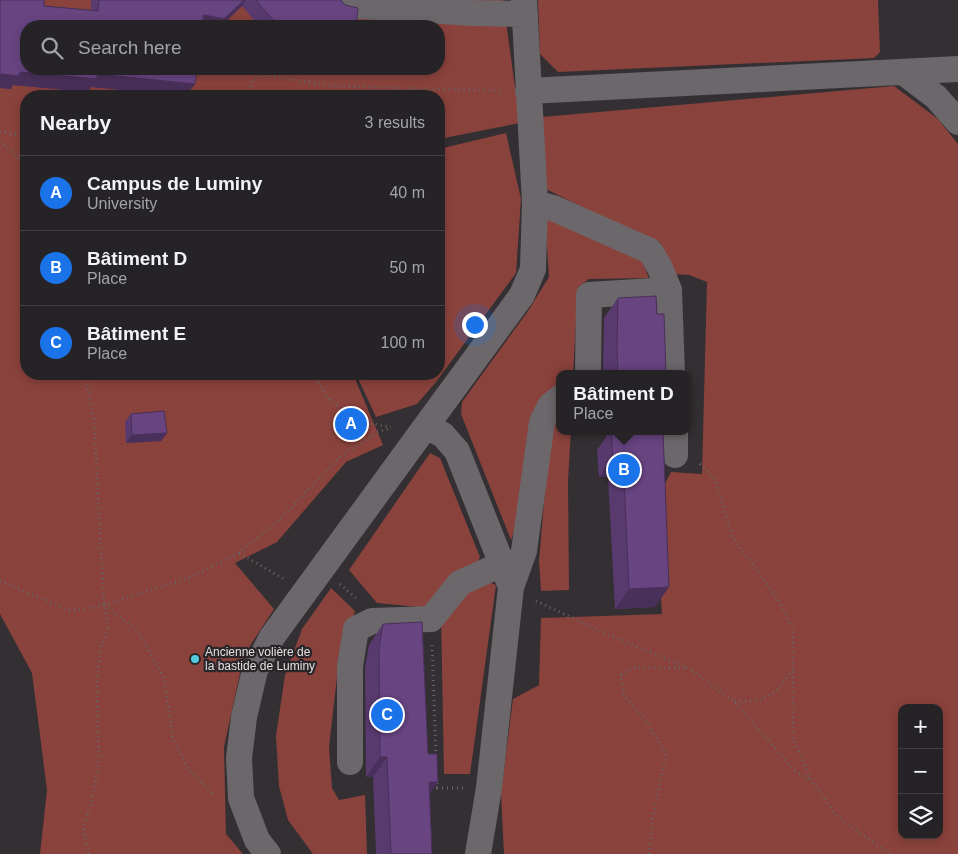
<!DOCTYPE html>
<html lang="en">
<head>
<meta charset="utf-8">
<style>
  body { margin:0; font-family:Arial,sans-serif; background:#2e2b2e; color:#f1f3f6 }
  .controls { position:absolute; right:15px; bottom:15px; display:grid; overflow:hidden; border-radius:10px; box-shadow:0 2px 8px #0003 }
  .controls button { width:45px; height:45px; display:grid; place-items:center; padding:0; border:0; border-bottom:1px solid #424043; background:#262326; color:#f1f3f6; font:25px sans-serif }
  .you { position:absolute; left:474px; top:324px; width:18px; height:18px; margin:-12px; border:4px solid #fff; border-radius:50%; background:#1a73e8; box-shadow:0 0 0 8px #1a73e833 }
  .badge { display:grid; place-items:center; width:32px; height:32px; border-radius:50%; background:#1a73e8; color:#fff; font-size:16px; font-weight:700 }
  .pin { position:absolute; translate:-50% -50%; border:2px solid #fff; box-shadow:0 1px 5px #0006 }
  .popup { position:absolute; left:556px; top:370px; width:135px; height:65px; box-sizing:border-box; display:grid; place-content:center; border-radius:10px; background:#262326; filter:drop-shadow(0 1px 4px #0005); font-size:16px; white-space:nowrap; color:#a4a4a7 }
  .popup b { font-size:19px; color:#f1f3f6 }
  .popup::after { content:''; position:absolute; left:50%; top:100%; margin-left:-10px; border:10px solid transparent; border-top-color:#262326 }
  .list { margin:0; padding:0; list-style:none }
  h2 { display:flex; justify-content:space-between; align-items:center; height:65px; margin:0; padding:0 20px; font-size:21px }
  h2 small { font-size:16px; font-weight:400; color:#a4a4a7 }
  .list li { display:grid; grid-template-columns:32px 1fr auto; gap:15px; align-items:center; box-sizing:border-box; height:75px; padding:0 20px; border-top:1px solid #424043 }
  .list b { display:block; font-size:19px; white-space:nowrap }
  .list p { margin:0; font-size:16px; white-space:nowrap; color:#a4a4a7 }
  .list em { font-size:16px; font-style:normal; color:#a4a4a7 }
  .icon { flex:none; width:28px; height:28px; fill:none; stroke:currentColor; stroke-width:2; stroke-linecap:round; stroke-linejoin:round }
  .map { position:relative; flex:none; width:958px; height:854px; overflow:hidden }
  .search { position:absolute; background:#262326; box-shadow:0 2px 8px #0003; left:20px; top:20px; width:425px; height:55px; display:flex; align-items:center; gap:12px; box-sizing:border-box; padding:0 18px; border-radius:20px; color:#a4a4a7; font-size:19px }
  .panel { position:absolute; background:#262326; box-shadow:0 2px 8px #0003; left:20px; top:90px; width:425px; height:290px; border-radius:20px }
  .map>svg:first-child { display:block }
  .green { fill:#8a423c; fill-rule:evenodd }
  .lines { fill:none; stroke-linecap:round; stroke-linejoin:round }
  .path { stroke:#686467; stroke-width:3; stroke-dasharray:1 4; stroke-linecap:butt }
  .minor { stroke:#6c676a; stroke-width:26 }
  .wall { fill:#593a6f }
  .shaded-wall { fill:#49305a }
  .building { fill:#684481; stroke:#49305a }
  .poi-dot { fill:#54cadd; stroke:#292528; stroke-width:2 }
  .labels { text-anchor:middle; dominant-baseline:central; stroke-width:4.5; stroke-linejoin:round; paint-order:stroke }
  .poi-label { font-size:12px; fill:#e2dfe1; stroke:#292528; text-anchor:start }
</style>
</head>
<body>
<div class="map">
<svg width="958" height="854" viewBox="0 0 958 854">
  <rect width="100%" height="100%" fill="#332f32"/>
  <path class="green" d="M0 0H503L520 123 439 139V96H26V374H353L383 445 346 462 277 542 235 563 274 609 244 655 224 747 226 834 243 854H40L47 790 32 673 0 614ZM26 26H439V69H26Z
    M538 0H878L880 52 874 58 558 72 540 54Z
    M894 86 938 119 958 144V854H504L501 793 513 699 539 685 541 618 662 614 655 503 671 472 702 474 707 282 689 275 671 274 660 242 602 217 546 189 542 117ZM902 708H939V835H902Z
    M506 133 521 199 516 273 436 382 417 404 376 417 356 374H439V149Z
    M545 217 639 254 649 278 589 279 578 287 573 374H560V388L511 540 461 414 462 402 528 311 549 277Z
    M560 410V431H571L568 481 569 590 541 591 539 561 551 419Z
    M430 453 440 458 480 557 476 567 429 608 377 603 349 570Z
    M484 580 496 585 470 774H444L441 614Z
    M331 588 355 611 338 668 329 747 332 788 339 800 365 795 367 854H313L288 820 279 786 276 736 285 675 302 629Z"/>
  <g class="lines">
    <path class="path" d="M263 69 265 75
      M246 96 253 80 265 75 333 86 502 91
      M0 132 26 136
      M0 141 26 165
      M85 374 94 421 104 605 108 627 100 649 97 688 99 760 91 804 83 826 89 854
      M312 374 330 400 356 421 391 427
      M700 464 715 479 732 536 778 599 793 629V738L811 780 837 816 890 854
      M239 553 284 579
      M0 581 71 611 104 605 189 578 239 553 279 520 341 456 377 432 391 428
      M340 584 358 600
      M536 601 609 635 688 668 734 701 794 770 810 780
      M104 605 138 631 164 678 173 739 188 769 214 795
      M432 645 436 758
      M735 701H759L775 692 793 670
      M431 788H437V780
      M437 788H463
      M649 854 653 816 666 753 643 716 624 697 621 675 636 667 686 668"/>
    <path class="minor" d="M346 0 345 5 473 13 525 14
      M903 72 936 97 958 122
      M528 91 958 69
      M535 203 553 208 650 251 660 268 669 290
      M587 374 588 371 589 295 669 290 672 374
      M675 431V455
      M511 587 524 551 542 422 550 406 560 398
      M350 762V666L356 629 372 621 431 619 460 583 502 564
      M268 854 257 840 241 798 239 758 244 717 255 670 272 637 426 426
      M478 854 489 788 511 587 457 451 443 435 426 426 522 295 533 269 535 203 524 0"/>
  </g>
  <path class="wall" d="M0 0 44 6 91 10V0H341L356 26H259L242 6 221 26H26L186 96 91 87 88 92 13 85 11 89 0 88Z
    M618 298 657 314 666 374H603L604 318Z
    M131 414 167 433 161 441 126 443 125 422Z
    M606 431H663L655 607 615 609 608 477H599L597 450 606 437Z
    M383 624 438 782 430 793 432 854H376L373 777H366L365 667 369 645Z"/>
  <path class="shaded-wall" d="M244 0H246L242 6 221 26H196L204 15Z
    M327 69H345L344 70Z
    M20 72 97 74 195 84 186 96 91 87 88 92 13 85 11 89 0 88V74Z
    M167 433 161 441 126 443 132 435Z
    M613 457H623L608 477H599Z
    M669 587 655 607 615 609 629 589Z
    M380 757H387L373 777H366Z
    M429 782H438L424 802Z"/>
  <path class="building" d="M0 0H44V6L98 11 99 0H244L224 19 204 15 202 26H26V69H197L195 84 97 74V79L20 72 19 76 0 74Z
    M256 0H341L345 5 358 8 356 26H278Z
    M656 296 657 314H664L666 374H618L617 348 618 298Z
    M164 411 167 433 132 435 131 414Z
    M611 431H663L669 587 629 589 623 457H613Z
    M422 622 428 754H437L438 782H429L432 854H391L387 757H380L379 647 383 624Z"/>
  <circle class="poi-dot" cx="195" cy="659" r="5"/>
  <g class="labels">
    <g class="poi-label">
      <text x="205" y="652">Ancienne volière de<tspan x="205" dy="14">la bastide de Luminy</tspan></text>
    </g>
  </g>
</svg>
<div class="controls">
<button>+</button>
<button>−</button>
<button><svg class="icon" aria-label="layers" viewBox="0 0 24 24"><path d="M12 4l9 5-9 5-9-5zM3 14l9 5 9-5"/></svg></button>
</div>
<div class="you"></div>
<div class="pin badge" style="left:351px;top:424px">A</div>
<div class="pin badge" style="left:624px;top:470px">B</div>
<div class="popup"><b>Bâtiment D</b>Place</div>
<div class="pin badge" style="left:387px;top:715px">C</div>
<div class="search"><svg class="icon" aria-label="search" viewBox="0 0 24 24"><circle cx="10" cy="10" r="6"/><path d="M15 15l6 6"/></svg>Search here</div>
<section class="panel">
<h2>Nearby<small>3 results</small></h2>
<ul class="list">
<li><span class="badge">A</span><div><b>Campus de Luminy</b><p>University</p></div><em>40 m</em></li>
<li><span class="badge">B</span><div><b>Bâtiment D</b><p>Place</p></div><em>50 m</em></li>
<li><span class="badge">C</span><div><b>Bâtiment E</b><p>Place</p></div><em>100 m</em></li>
</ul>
</section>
</div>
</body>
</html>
